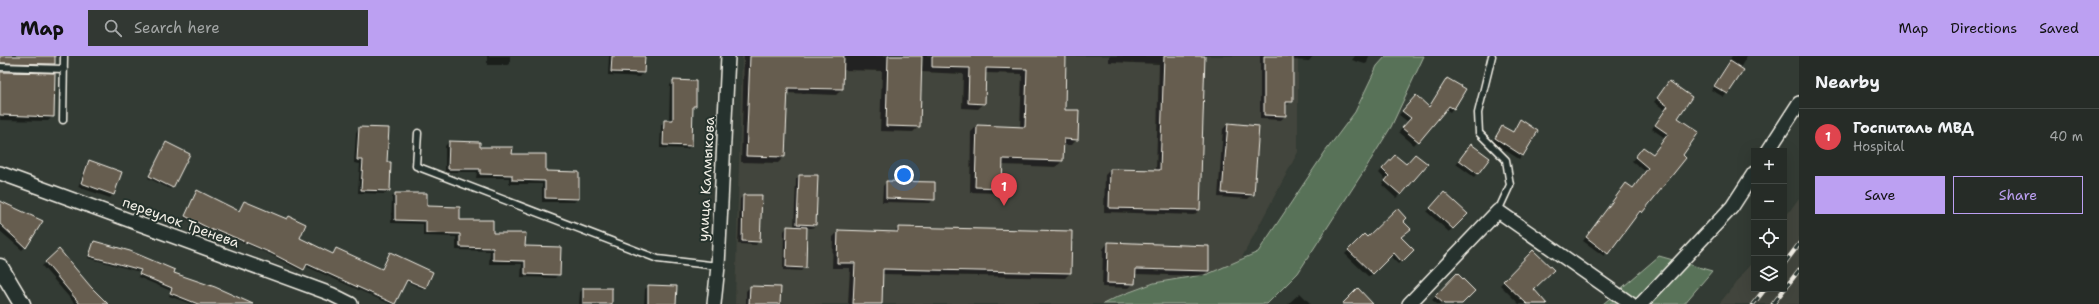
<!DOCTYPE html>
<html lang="en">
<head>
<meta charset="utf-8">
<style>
  body { margin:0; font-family:"Shantell Sans",sans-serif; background:#323833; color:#f1f3f6 }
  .controls { position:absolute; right:12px; bottom:12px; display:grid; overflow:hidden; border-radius:0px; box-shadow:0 4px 16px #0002 }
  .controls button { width:36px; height:36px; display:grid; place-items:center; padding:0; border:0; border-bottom:1px solid #424844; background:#262c27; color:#f1f3f6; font:20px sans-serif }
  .you { position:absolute; left:904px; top:119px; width:14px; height:14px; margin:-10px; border:3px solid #fff; border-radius:50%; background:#1a73e8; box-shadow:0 0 0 6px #1a73e833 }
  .badge { display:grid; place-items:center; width:26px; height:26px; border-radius:50%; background:#bca0f2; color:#fff; font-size:13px; font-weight:700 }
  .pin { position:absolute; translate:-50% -33px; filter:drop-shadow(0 1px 2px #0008) }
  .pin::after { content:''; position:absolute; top:21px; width:14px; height:12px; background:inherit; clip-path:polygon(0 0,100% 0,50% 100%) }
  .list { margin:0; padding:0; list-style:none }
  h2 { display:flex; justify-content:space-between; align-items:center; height:52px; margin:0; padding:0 16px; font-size:17px }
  h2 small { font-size:13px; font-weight:400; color:#a4a7a7 }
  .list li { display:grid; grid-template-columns:26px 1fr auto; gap:12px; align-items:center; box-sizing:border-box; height:56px; padding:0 16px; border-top:1px solid #424844 }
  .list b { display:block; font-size:15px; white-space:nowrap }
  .list p { margin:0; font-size:13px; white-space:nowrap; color:#a4a7a7 }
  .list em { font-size:13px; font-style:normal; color:#a4a7a7 }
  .actions { display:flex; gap:8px; padding:12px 16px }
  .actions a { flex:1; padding:9px 0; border:1px solid #bca0f2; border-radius:0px; text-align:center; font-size:14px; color:#bca0f2 }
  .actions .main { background:#bca0f2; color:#111 }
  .icon { flex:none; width:22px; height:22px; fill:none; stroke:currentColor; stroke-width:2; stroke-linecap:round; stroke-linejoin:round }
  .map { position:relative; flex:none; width:1799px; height:248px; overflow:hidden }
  header { display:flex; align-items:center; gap:24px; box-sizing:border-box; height:56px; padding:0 20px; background:#bca0f2; color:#111 }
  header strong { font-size:19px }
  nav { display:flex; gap:22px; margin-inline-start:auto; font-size:14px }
  .search { width:280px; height:36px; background:#323833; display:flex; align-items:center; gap:10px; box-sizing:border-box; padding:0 14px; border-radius:0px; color:#a4a7a7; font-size:15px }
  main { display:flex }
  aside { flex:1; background:#262c27 }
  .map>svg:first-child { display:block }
  .built { fill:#42453c }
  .green { fill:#587258; stroke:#a6b2a0 }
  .shadow { fill:#0007 }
  .building { fill:#665d50; stroke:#f4f1e8 }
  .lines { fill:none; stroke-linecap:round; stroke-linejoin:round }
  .service-casing { stroke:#f4f1e8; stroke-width:9 }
  .minor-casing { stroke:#f4f1e8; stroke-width:16 }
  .tertiary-casing { stroke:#f4f1e8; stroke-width:19 }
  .service { stroke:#26332d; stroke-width:6 }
  .minor { stroke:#26332d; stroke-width:13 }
  .tertiary { stroke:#26332d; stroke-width:16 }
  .rail-casing { stroke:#f4f1e8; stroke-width:4.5 }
  .rail { stroke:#26332d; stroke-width:3; stroke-dasharray:9; stroke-linecap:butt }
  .labels { text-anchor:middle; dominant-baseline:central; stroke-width:4; stroke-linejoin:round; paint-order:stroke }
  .street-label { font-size:14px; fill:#f4f1e8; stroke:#26332d }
</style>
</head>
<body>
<header>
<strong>Map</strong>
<div class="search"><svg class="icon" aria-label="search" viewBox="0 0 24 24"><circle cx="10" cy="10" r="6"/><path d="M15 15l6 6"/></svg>Search here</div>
<nav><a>Map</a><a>Directions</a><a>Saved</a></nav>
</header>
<main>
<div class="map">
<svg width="1799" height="248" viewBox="0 0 1799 248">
  <rect width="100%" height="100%" fill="#333b34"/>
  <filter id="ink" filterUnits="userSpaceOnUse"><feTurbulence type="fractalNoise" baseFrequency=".025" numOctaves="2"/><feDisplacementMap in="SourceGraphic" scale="8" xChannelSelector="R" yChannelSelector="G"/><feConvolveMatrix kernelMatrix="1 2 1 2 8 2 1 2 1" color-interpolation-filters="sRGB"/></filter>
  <g filter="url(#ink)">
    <path class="built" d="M742 0H1298V96L1240 205 1208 219 1154 227 1119 240 1103 248H735Z
      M1799 142V248H1719L1754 204V233H1784V163Z"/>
    <path class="green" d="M1386 0H1424L1391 71 1367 110 1298 217 1267 248H1103L1119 240 1154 227 1208 218 1258 196 1325 96 1355 56 1377 10Z
      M1659 200 1712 215 1684 248H1603Z"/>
    <path class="shadow" d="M0 0H54V8L49 13 0 11Z
      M487 0H510V8L508 9H487Z
      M609 0H644L643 17 640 21 608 19Z
      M744 0H1065L1064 55 1077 83 1072 89H1063L1062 105 1056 111 1002 109 1001 131 995 137 970 136 971 76 977 70 1020 72 1022 18 985 17 984 47 978 53 962 52 963 18 921 16 919 70 913 76 880 75 882 15 843 14 842 33 836 39 786 37 784 101 778 107 741 106Z
      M1109 0H1204L1199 154 1194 159 1104 156 1105 119 1110 114 1156 115 1159 8 1109 6Z
      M1260 0H1313L1309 5 1292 4V46L1285 50V60L1281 64 1260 63Z
      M1355 0H1369L1367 7 1365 8 1352 4Z
      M1732 0H1747L1740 12 1742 14 1724 41 1711 34Z
      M0 17 53 60 48 65 0 64Z
      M1448 23 1453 52 1450 56 1445 53 1414 89 1399 76 1408 66 1399 59 1412 44 1429 52Z
      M674 25 695 49 692 53 691 90 687 93 660 92 661 69 665 65H669L670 29Z
      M1669 26 1677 62 1681 99 1641 156 1638 160 1636 158 1604 200 1583 185 1622 132 1626 128 1632 133 1646 116 1632 105 1640 95 1652 99 1665 82 1652 73 1665 54 1654 46Z
      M1521 65 1522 99 1519 103 1492 86 1503 71 1512 77Z
      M1228 68 1258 70 1253 138 1248 143 1218 141 1223 73Z
      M360 72 386 106 389 135 385 138 358 137 360 108 354 107 356 76Z
      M449 86 511 99 545 116 578 143 574 146H542V128H509V122H476L477 116H445V90Z
      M166 87 172 131 170 133 148 122Z
      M1471 89 1477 117 1474 121 1456 108Z
      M1391 103 1400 138 1396 142 1382 129 1386 124 1379 117Z
      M89 105 113 138 110 142 78 131 86 109Z
      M799 120 816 169 812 172H806L805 211 801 215 783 214 784 175 787 171 794 172 796 123Z
      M886 126 934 143 930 147 882 146 883 130Z
      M196 137 239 156 244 146 286 164 289 161 299 182 332 199 336 193 381 214 390 197 425 232 423 233 405 225 395 248H390L305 210 301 215 269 198 213 174 211 176 184 162Z
      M1444 137 1466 158 1449 176 1427 156Z
      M396 138 492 178 559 218 555 222 521 221 522 208H489L490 195 456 194V181L423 180V168L391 167 392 141Z
      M743 140 759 185 756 189 738 188 740 143Z
      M0 150 25 191 22 194 0 175Z
      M1402 165 1400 181 1413 194 1398 208 1390 200 1369 221 1345 198 1364 179 1367 182Z
      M898 172 1071 176 1070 217 1065 222 882 218 881 248H848L850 212H832L833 181 839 175 894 177Z
      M94 186 173 217 254 248H191L169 240 171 235 138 221 140 216 88 202Z
      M1108 187 1208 191V215L1203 220 1135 218 1134 227 1129 232 1102 231 1103 193Z
      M59 195 107 248H75L42 210Z
      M1533 195V233L1545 248H1519L1500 229Z
      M1457 218 1461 248H1437L1432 244Z
      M649 230 675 248H644L645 233Z
      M750 231 779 248H746V235Z
      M583 233 611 248H579L580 236Z
      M1300 237 1311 248H1288Z"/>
    <path class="building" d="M0 0H55V8L0 7Z
      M612 0H645L644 17 611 16Z
      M750 0H844L843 33 788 32 785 101 746 100Z
      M888 0H922L920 71 886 70Z
      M932 0H1066L1065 54H1079L1078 84 1064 83 1063 105 1003 103 1002 132 975 131 977 69 1025 71 1027 13 986 12 985 48 968 47 969 12 932 11Z
      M1164 0H1205L1200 154 1109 152 1110 113 1160 114Z
      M1264 0H1293V46H1286V60L1264 59Z
      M1730 5 1744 14 1728 38 1714 30Z
      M0 16 55 17 54 61 0 59Z
      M1447 22 1466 33 1454 53 1449 50 1419 86 1402 72 1411 62 1402 55 1416 39 1429 51Z
      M673 24 696 25V50H693L692 90 663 89 664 64H673Z
      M1669 25 1692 41 1678 62 1699 76 1683 99 1686 102 1642 157 1640 155 1608 198 1586 181 1626 127 1633 132 1648 112 1635 101 1643 91 1653 98 1668 78 1655 69 1668 50 1657 42Z
      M1520 63 1538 75 1523 100 1495 82 1502 70 1513 76Z
      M1228 67 1259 70 1254 139 1222 137Z
      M359 71 389 72 387 106H391L390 135 361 134 363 104H357Z
      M449 85 480 86V91H513L512 98H546V115L579 116V143L545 142V125L512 124V119L480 118V113H448Z
      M166 86 190 98 173 132 149 120Z
      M1471 88 1490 102 1478 118 1459 104Z
      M1415 98 1428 108 1401 139 1385 125 1389 120 1382 113 1395 99 1406 108Z
      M89 104 122 116 114 139 81 127Z
      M799 119H818L816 169 797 168Z
      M886 125 935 126V144L886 142Z
      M197 134 239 155 244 145 287 163 289 160 306 168 300 182 333 198 336 192 382 213 390 196 433 216 426 232 407 224 395 248 307 208 304 214 271 197 215 173 214 175 185 160Z
      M1444 136 1468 158 1453 173 1430 152Z
      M395 137H427V150L460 151V164H493V177H526L525 190 561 191 560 219 525 218V205L493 204V192L460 191V178L426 177V165L395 164Z
      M743 139H762L760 186 742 185Z
      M0 145 43 165 26 192 0 168Z
      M1397 152 1406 162 1403 165 1411 173 1401 181 1414 194 1402 206 1394 197 1373 218 1348 194 1364 178 1367 181Z
      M787 170 807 171 806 212 786 211Z
      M898 171 1072 175 1071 217 883 213 882 248H853L855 207H837L838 174 898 176Z
      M94 185 130 195 175 214 174 217 215 231 253 248H198L170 237 172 232 139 218 141 214 89 200Z
      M1108 186 1209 190V215L1136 213 1135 228 1107 227Z
      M59 193 91 231 108 248H80L45 206Z
      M1533 194 1554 214 1534 233 1547 248H1527L1503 225Z
      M1457 217 1475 235 1462 248H1444L1435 240Z
      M648 229 677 230 676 248H648Z
      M750 230 781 231 780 248H749Z
      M583 232H612V248H583Z
      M1358 232 1373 248H1342Z"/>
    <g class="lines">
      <defs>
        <path id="service" d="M1492 0 1478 57 1479 77 1506 104 1510 129 1498 155
          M0 11 64 13
          M63 64 64 0
          M418 77 416 110 658 203 718 210"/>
        <path id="minor" d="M1768 95 1799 47
          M0 117 331 238 351 248
          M714 248 718 210 728 0
          M1409 248 1498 155 1631 248
          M1641 248 1732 151 1754 117"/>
        <path id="tertiary" d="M0 211 22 248"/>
      </defs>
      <use href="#service" class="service-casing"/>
      <use href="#minor" class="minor-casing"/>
      <use href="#tertiary" class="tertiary-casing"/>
      <use href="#service" class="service"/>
      <use href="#minor" class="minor"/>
      <use href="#tertiary" class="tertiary"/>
      <defs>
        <path id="rail" d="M1784 208 1799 188
          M1753 248 1765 233
          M1773 248 1799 214"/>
      </defs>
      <use href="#rail" class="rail-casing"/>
      <use href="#rail" class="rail"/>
    </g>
  </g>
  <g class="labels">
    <g class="street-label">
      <text transform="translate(706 123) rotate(-87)">улица Калмыкова</text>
      <text transform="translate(181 166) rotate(20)">переулок Тренева</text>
    </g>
  </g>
</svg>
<div class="controls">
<button>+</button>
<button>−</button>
<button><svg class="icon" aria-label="locate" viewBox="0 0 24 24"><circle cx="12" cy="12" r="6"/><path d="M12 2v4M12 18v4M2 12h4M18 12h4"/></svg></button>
<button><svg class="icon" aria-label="layers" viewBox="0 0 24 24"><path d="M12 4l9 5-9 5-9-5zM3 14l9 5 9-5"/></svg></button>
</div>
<div class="you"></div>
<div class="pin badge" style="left:1004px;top:150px;background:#e0444e">1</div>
</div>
<aside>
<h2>Nearby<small></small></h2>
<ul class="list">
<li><span class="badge" style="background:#e0444e">1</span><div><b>Госпиталь МВД</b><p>Hospital</p></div><em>40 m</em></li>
</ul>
<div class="actions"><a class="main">Save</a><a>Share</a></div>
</aside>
</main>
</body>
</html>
